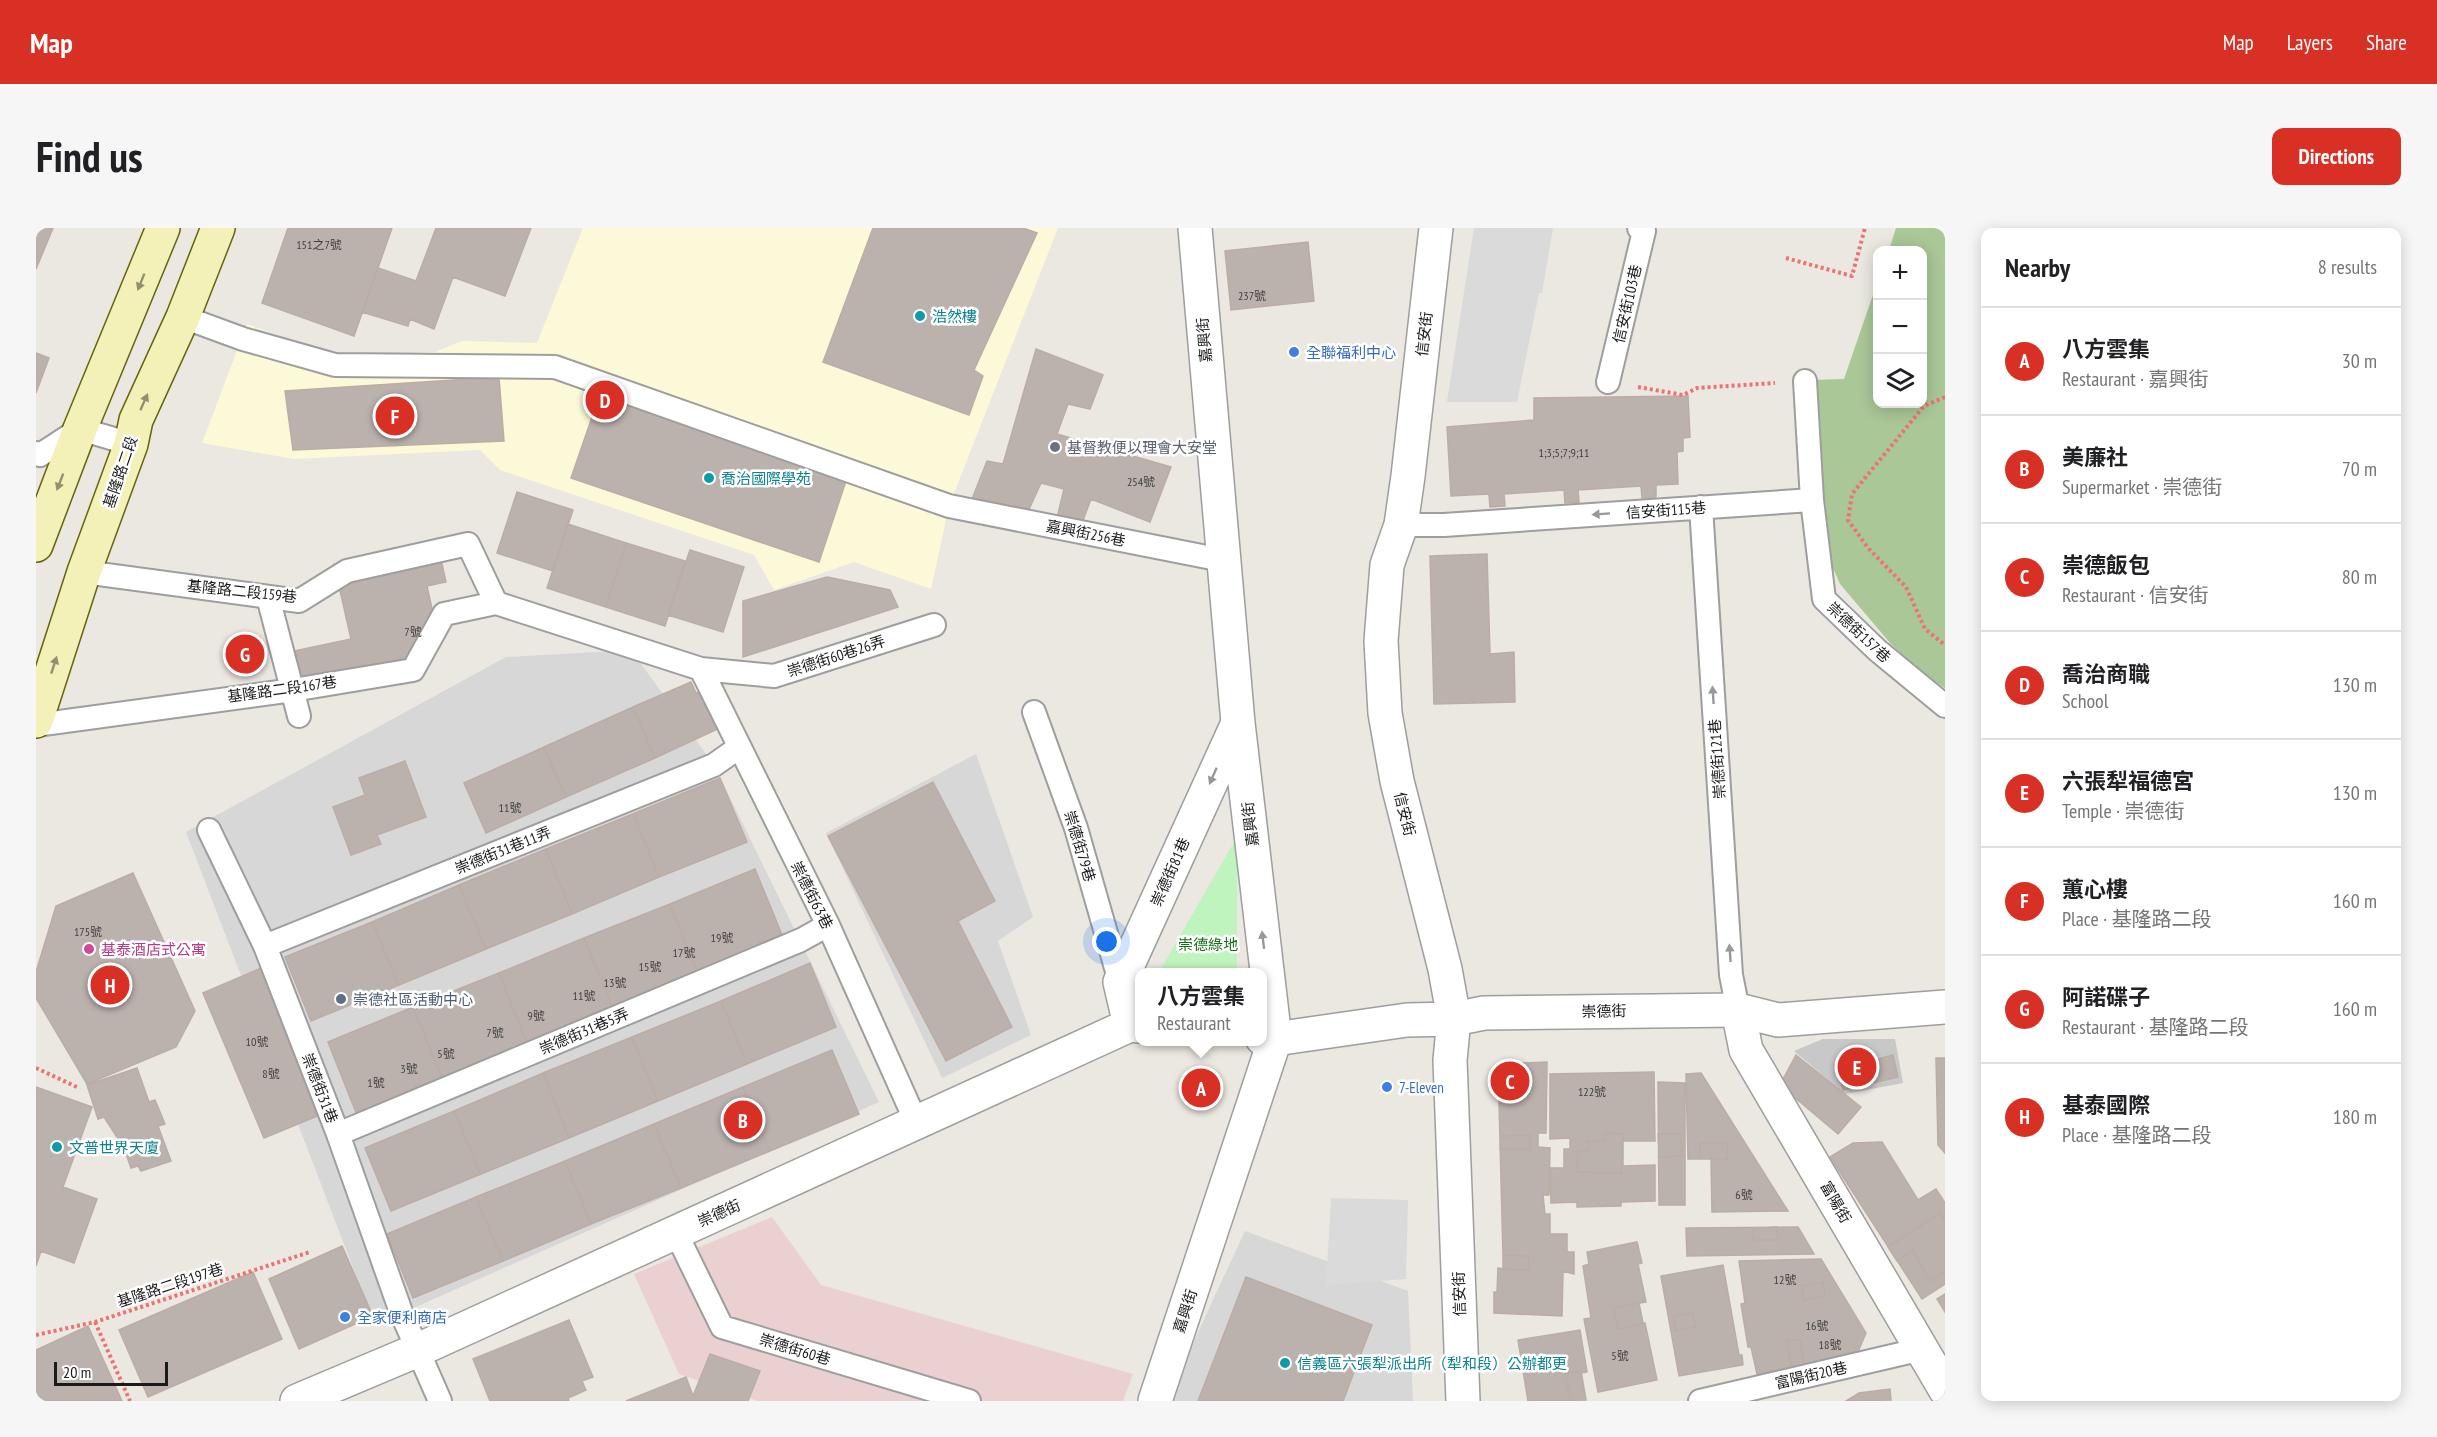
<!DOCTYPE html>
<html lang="en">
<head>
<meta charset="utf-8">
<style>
  body { margin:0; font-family:"PT Sans Narrow","Noto Sans TC",sans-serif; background:#f6f6f6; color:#202124 }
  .controls { position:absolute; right:18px; top:18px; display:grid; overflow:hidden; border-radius:12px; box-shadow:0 3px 15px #0003 }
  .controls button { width:54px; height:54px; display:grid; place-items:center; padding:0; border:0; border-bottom:2px solid #e0e0e0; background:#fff; color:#202124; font:30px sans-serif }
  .scale { position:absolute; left:18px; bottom:15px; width:114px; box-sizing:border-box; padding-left:6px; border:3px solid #1a1a1a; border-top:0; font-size:16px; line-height:21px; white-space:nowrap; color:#1a1a1a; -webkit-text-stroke:4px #fff; paint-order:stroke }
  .you { position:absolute; left:1071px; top:714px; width:21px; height:21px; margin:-15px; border:4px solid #fff; border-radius:50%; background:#1a73e8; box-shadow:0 0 0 9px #1a73e833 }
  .badge { display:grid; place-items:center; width:39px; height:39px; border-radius:50%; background:#d93025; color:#fff; font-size:20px; font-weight:700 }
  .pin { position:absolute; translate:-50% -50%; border:3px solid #fff; box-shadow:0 2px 6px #0006 }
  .popup { position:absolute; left:1099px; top:740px; width:132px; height:78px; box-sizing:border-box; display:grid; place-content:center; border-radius:12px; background:#fff; filter:drop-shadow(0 2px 4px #0005); font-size:20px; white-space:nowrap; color:#757577 }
  .popup b { font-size:22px; color:#202124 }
  .popup::after { content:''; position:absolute; left:50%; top:100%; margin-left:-12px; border:12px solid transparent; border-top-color:#fff }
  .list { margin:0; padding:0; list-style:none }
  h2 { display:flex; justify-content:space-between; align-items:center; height:78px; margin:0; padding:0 24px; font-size:26px }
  h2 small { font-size:20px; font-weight:400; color:#757577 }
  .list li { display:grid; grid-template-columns:39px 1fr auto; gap:18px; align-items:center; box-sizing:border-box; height:108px; padding:0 24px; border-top:2px solid #e0e0e0 }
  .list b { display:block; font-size:22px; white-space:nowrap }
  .list p { margin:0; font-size:20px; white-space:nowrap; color:#757577 }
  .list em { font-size:20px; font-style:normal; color:#757577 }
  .icon { flex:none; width:33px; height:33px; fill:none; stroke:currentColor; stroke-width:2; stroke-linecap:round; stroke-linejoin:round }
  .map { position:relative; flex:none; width:1909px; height:1173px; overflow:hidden; border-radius:12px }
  header { display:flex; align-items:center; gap:36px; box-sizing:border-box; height:84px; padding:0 30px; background:#d93025; color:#fff }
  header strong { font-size:28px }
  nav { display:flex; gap:33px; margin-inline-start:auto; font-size:21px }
  .intro { display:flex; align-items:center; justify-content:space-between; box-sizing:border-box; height:144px; padding:0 36px }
  h1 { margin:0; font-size:42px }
  .button { padding:15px 27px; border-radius:12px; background:#d93025; color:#fff; font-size:21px; font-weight:700 }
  main { display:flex; gap:36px; padding:0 36px }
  aside { flex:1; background:#fff; border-radius:12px; box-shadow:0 3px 15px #0003 }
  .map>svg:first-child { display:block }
  .residential { fill:#d8d7d8 }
  .commercial { fill:#ebd0d2 }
  .education { fill:#fcf9d9 }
  .religious { fill:#c8c8c8 }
  .forest { fill:#aac798 }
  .park { fill:#c0f4bf }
  .parking { fill:#dadada }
  .building { fill:#bbb2ae; stroke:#bbada4; stroke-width:1.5 }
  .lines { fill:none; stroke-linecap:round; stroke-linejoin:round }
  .service-casing { stroke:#9e9e9e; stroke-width:26 }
  .minor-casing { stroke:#9e9e9e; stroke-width:36 }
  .tertiary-casing { stroke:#9e9e9e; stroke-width:36 }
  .secondary-casing { stroke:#64660d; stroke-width:36 }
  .path { stroke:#ed7270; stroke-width:4; stroke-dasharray:3 3; stroke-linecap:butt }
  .service { stroke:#fff; stroke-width:22 }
  .minor { stroke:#fff; stroke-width:33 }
  .tertiary { stroke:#fff; stroke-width:33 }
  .secondary { stroke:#f3f1b7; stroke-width:33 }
  .oneway { fill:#919070 }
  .oneway2 { fill:#989898 }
  .culture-dot { fill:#0f9aa8; stroke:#fff; stroke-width:2 }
  .shop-dot { fill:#3f7fe0; stroke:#fff; stroke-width:2 }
  .worship-dot { fill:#6b7280; stroke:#fff; stroke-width:2 }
  .hotel-dot { fill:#d1479c; stroke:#fff; stroke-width:2 }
  .service-dot { fill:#5c6f8a; stroke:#fff; stroke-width:2 }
  .labels { text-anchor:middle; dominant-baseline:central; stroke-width:5; stroke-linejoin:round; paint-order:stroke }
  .number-label { font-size:12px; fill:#42403f }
  .street-label { font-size:15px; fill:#1a1a1a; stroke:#fff }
  .culture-label { font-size:15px; fill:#0d838f; stroke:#fff; text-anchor:start }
  .shop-label { font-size:15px; fill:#366cbe; stroke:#fff; text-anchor:start }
  .worship-label { font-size:15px; fill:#5b616d; stroke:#fff; text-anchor:start }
  .park-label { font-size:15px; fill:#146d14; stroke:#fff }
  .hotel-label { font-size:15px; fill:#b23c85; stroke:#fff; text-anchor:start }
  .service-label { font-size:15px; fill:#4e5e75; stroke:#fff; text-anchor:start }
</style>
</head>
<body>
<header>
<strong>Map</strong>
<nav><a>Map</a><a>Layers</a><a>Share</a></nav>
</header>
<div class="intro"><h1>Find us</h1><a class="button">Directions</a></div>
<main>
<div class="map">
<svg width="1909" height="1173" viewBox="0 0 1909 1173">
  <rect width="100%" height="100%" fill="#ebe7e1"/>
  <path class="residential" d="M595 422 678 537 843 874 339 1097 150 604 470 429Z
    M940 526 997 689 962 713 995 807 906 850 790 605Z
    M1209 1003 1372 1063 1377 1173H1130Z"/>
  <path class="commercial" d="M736 989 785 1057 1097 1146 1087 1173H722L643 1146 598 1046Z"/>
  <path class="education" d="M547 0H1022L913 278 895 361 818 334 738 362 718 327 464 242 444 222 258 231 166 215 211 96 298 128 399 124 426 113 501 115Z"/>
  <path class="religious" d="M1787 811H1859L1867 855 1809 866 1758 823Z"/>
  <path class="forest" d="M1860 0H1909V460L1894 452 1855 416 1804 356 1784 311 1774 152 1808 151 1841 55 1842 176H1886V22H1853Z"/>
  <path class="park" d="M1201 609V744H1123Z"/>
  <path class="parking" d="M1438 0H1517L1506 65H1503L1481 174H1411Z
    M1295 970 1372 972 1370 1051 1290 1057Z"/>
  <path class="building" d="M0 0H17L0 41Z
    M252 0H356L318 108 226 75Z
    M400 0H495L469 68 417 49 398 101 374 91 372 98 326 84 342 40 380 53Z
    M837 0H987L1001 5 938 142 947 148 933 187 787 134Z
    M1272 14 1278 73 1195 82 1189 23Z
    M1000 121 1067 147 1054 181 1032 176 1021 206 1135 239 1114 294 1055 271 1046 295 1022 286 1028 261 1005 255 989 290 936 271 951 233 967 236Z
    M0 125 13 130 0 165Z
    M463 149 468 213 257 222 249 163Z
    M564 166 811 250 783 334 535 250Z
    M1652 168 1654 209 1647 210V223L1641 224 1642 256 1620 257V269L1606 270 1605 258 1542 262 1543 274 1529 275 1528 262 1468 266 1469 278 1454 279 1453 266 1415 268 1411 199 1498 192V170Z
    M481 264 537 282 517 343 461 325Z
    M532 296 590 315 570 379 511 360Z
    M401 314 410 354 391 358 403 412 393 428 266 456 258 423 315 411 298 336Z
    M590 315 649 333 629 398 570 379Z
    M654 322 708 339 687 404 632 387Z
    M1451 326 1454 426 1478 424 1479 474 1398 476 1394 328Z
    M791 349 854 362 862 379 707 429V373Z
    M655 454 660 465 680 457 697 494 619 530 597 479Z
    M597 479 619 530 530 569 508 519Z
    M508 519 530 569 450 605 428 555Z
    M369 533 390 589 341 607 345 616 315 627 297 579 329 567 323 550Z
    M684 550 711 614 623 649 597 586Z
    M897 554 959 673 922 693 976 799 910 833 792 608Z
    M597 586 623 649 536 686 510 621Z
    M510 621 536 686 450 721 423 657Z
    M719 641 749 714 663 748 634 676Z
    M97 645 159 783 140 819 51 856 0 770V744L20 678Z
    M423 657 450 721 363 757 336 694Z
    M634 676 663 748 578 783 548 710Z
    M336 694 363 757 275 793 249 729Z
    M548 710 578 783 492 818 463 745Z
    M774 735 800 799 711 836 685 773Z
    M230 738 291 884 228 910 167 765Z
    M463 745 492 818 407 852 377 779Z
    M685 773 711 836 622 873 596 809Z
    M377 779 407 852 321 887 292 814Z
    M596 809 622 873 533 910 507 845Z
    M796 822 823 886 734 923 707 859Z
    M1760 827 1825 879 1802 906 1744 857Z
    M1857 827 1862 849 1807 862 1802 842Z
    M1900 830H1909V925L1902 917Z
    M1511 834 1510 905H1502V919L1514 920 1513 967H1507L1509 986H1514V1006H1531V1024H1538V1046L1527 1043 1526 1088 1458 1085V1064H1461L1462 1040 1467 1041V1027L1462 836Z
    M101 840 113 874 119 872 129 896 122 898 135 933 105 943 102 938 95 940 88 920 68 889 62 891 51 857Z
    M1618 844 1619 913H1587V938L1619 937V973L1585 974V978L1541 979V974L1515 975 1514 940H1528V921H1534V910L1514 911V846Z
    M507 845 533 910 445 946 418 883Z
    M1665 845 1752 983 1676 984 1675 931H1652L1650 846Z
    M1622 854 1649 855V977H1623Z
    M0 859 56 879 27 959 61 971 38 1035 5 1023 0 1038Z
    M707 859 734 923 645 960 618 896Z
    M418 883 445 946 355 983 329 920Z
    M618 896 645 960 555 996 529 933Z
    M1569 905 1587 906 1585 945 1541 944 1542 923H1552V913H1568Z
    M1622 906H1645L1646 928 1623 929Z
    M1494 907 1495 921H1464V908Z
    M1846 914 1882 972 1900 961 1909 975V1056L1886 1071 1794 929 1817 915Z
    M1664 915H1692L1691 931H1664Z
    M529 933 555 996 467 1033 440 969Z
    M440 969 467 1033 377 1070 351 1006Z
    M1904 985 1909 993V1044L1894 1053 1877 1022 1861 1033 1852 1019Z
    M1741 999 1742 1012H1717L1718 1000Z
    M1762 999 1778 1026 1651 1028 1650 1000Z
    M1601 1014 1606 1035 1602 1036 1610 1074 1578 1080 1582 1101 1609 1095 1621 1152 1562 1164 1548 1091 1555 1090 1547 1038 1553 1036 1551 1024Z
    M306 1018 337 1088 263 1121 233 1051Z
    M1467 1027 1493 1028 1492 1042 1467 1041Z
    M1785 1031 1830 1105 1821 1126 1721 1146 1715 1119H1712L1705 1076 1709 1075 1703 1033Z
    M1687 1037 1703 1127H1706L1707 1137 1643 1148 1625 1048Z
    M217 1044 246 1111 112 1169 83 1102Z
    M1210 1049 1336 1097 1307 1173H1162Z
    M1787 1054 1789 1068 1768 1072 1766 1058Z
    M1909 1066V1084L1901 1071Z
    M1603 1075 1607 1095 1582 1101 1578 1080Z
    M1657 1085 1660 1099 1640 1103 1638 1088Z
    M533 1092 557 1149 546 1153 550 1162 532 1170 533 1173H454L437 1131Z
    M52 1098 86 1173H0V1122Z
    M1544 1102 1551 1144 1545 1145 1550 1172 1492 1173 1482 1112Z
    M1764 1111 1768 1137 1755 1138 1751 1113Z
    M674 1126 724 1143 712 1173H590L650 1149 657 1168Z
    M1545 1143 1550 1172 1535 1173 1529 1146Z
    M1854 1161 1855 1172 1810 1173 1823 1165Z"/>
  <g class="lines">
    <defs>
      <path id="service" d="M147 89 207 111 299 137 519 139 913 278 1186 332
        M1572 154 1608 3 1603 0
        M0 225 4 227 44 201 95 216
        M1776 272 1788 371 1841 422 1909 478
        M1665 279 1695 747 1702 782
        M1365 297H1408L1776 272 1769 153
        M48 344 263 373 311 343 432 316 460 375 665 441 738 448 898 397
        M232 369 263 488
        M665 441 792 697 881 896
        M998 484 1040 600 1084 754
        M0 497 257 462 377 442 408 386 460 375
        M173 602 229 718 302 906 365 1084 404 1173
        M229 718 678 537 702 520
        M302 906 765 712 792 697
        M640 1005 686 1099 933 1173
        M1664 1173 1886 1121"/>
      <path id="minor" d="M1909 779 1742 792 1702 782 1710 822 1909 1161
        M1094 797 1084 754 1202 495
        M1119 1173 1239 811 1202 495 1159 0"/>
      <path id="tertiary" d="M1400 0 1372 248 1365 297 1351 337 1345 413 1349 485 1361 553 1409 741 1418 791 1414 832 1427 1173
        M1226 810 1239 811 1371 792 1418 791 1448 785 1702 782
        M261 1173 382 1122 1094 797 1104 798"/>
      <path id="secondary" d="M0 317 44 201 127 0
        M0 493 48 344 95 216 100 192 147 89 182 0"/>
    </defs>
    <use href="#service" class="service-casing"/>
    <use href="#minor" class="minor-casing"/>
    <use href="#tertiary" class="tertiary-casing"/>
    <use href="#secondary" class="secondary-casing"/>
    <path class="path" d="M1750 30 1816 48 1829 0
      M1602 159 1647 167 1661 160 1739 155
      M1909 169 1888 178 1816 266 1812 292 1832 320 1870 359 1889 401 1909 417
      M0 840 43 860
      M59 1094 94 1173
      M0 1107 59 1094 274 1024"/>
    <use href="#service" class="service"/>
    <use href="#minor" class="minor"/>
    <use href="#tertiary" class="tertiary"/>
    <use href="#secondary" class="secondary"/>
  </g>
  <defs><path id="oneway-solid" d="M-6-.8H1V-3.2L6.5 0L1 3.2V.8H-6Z" transform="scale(1.5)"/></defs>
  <g class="oneway">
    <use href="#oneway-solid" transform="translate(105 54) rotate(112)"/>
    <use href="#oneway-solid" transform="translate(108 174) rotate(-66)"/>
    <use href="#oneway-solid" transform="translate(24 254) rotate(111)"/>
    <use href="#oneway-solid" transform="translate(18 437) rotate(-72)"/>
  </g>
  <g class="oneway2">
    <use href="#oneway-solid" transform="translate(1565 286) rotate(176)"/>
    <use href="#oneway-solid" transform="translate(1677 467) rotate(-94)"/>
    <use href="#oneway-solid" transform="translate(1177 548) rotate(114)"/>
    <use href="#oneway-solid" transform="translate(1227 712) rotate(-97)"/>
    <use href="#oneway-solid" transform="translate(1694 725) rotate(-94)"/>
  </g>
  <g class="culture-dot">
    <circle cx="884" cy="88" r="6"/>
    <circle cx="673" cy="250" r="6"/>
    <circle cx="21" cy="919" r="6"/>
    <circle cx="1249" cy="1135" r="6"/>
  </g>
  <g class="shop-dot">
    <circle cx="1258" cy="124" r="6"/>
    <circle cx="1351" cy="859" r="6"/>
    <circle cx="309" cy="1089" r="6"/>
  </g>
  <circle class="worship-dot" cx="1019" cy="219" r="6"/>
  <circle class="hotel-dot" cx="53" cy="721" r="6"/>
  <circle class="service-dot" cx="305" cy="771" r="6"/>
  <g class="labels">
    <g class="number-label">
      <text x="283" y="16">151之7號</text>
      <text x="1216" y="67">237號</text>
      <text x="1528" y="224">1;3;5;7;9;11</text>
      <text x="1105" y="253">254號</text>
      <text x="377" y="403">7號</text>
      <text x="474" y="579">11號</text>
      <text x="52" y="703">175號</text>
      <text x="686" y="709">19號</text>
      <text x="648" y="724">17號</text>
      <text x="614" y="738">15號</text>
      <text x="579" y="754">13號</text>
      <text x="548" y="767">11號</text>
      <text x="500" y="787">9號</text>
      <text x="459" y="804">7號</text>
      <text x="221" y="813">10號</text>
      <text x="410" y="825">5號</text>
      <text x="373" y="840">3號</text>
      <text x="235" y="845">8號</text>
      <text x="340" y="854">1號</text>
      <text x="1556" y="863">122號</text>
      <text x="1708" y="966">6號</text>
      <text x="1749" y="1051">12號</text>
      <text x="1781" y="1097">16號</text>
      <text x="1794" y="1116">18號</text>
      <text x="1584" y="1127">5號</text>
    </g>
    <g class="street-label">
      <text transform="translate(1591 76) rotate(-77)">信安街103巷</text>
      <text transform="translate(1388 106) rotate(-83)">信安街</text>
      <text transform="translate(1168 112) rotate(-95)">嘉興街</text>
      <text transform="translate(84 244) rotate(-71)">基隆路二段</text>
      <text transform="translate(1630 282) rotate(-4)">信安街115巷</text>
      <text transform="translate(1050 305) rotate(11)">嘉興街256巷</text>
      <text transform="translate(206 363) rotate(6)">基隆路二段159巷</text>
      <text transform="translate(1823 404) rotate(43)">崇德街157巷</text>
      <text transform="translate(800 428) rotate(-18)">崇德街60巷26弄</text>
      <text transform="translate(246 461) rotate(-8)">基隆路二段167巷</text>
      <text transform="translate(1681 531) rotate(-94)">崇德街121巷</text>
      <text transform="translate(1369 586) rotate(76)">信安街</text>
      <text transform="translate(1214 596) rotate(-97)">嘉興街</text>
      <text transform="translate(1044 618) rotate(73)">崇德街79巷</text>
      <text transform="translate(467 622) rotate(-22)">崇德街31巷11弄</text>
      <text transform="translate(1134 644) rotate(-66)">崇德街81巷</text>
      <text transform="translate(776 667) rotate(63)">崇德街63巷</text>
      <text transform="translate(1568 783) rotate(-1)">崇德街</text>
      <text transform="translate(548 803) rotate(-23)">崇德街31巷5弄</text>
      <text transform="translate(284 860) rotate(69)">崇德街31巷</text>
      <text transform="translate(1800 974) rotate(60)">富陽街</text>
      <text transform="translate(683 985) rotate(-24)">崇德街</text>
      <text transform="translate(134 1057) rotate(-18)">基隆路二段197巷</text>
      <text transform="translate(1423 1066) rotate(-92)">信安街</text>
      <text transform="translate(1149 1083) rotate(-72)">嘉興街</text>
      <text transform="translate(759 1121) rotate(17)">崇德街60巷</text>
      <text transform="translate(1775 1147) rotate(-13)">富陽街20巷</text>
    </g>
    <g class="culture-label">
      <text x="896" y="88">浩然樓</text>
      <text x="685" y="250">喬治國際學苑</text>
      <text x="33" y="919">文普世界天廈</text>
      <text x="1261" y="1135">信義區六張犁派出所（犁和段）公辦都更</text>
    </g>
    <g class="shop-label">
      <text x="1270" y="124">全聯福利中心</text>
      <text x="1363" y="859">7-Eleven</text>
      <text x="321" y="1089">全家便利商店</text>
    </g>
    <g class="worship-label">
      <text x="1031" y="219">基督教便以理會大安堂</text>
    </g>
    <g class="park-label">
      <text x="1172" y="716">崇德綠地</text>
    </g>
    <g class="hotel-label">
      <text x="65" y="721">基泰酒店式公寓</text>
    </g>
    <g class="service-label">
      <text x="317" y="771">崇德社區活動中心</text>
    </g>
  </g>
</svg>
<div class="controls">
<button>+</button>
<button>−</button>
<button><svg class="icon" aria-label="layers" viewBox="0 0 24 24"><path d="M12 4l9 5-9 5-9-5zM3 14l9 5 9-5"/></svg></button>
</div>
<div class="scale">20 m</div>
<div class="you"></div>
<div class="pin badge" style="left:1165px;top:860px">A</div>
<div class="popup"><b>八方雲集</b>Restaurant</div>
<div class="pin badge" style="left:707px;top:892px">B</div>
<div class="pin badge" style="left:1474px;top:853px">C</div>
<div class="pin badge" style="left:569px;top:172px">D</div>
<div class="pin badge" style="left:1821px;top:839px">E</div>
<div class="pin badge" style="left:359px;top:188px">F</div>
<div class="pin badge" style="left:209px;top:426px">G</div>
<div class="pin badge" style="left:74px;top:757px">H</div>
</div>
<aside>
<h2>Nearby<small>8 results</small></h2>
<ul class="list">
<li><span class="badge">A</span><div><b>八方雲集</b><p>Restaurant · 嘉興街</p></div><em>30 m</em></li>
<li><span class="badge">B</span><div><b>美廉社</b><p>Supermarket · 崇德街</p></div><em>70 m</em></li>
<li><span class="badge">C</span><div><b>崇德飯包</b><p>Restaurant · 信安街</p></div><em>80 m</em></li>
<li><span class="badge">D</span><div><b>喬治商職</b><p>School</p></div><em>130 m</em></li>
<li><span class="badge">E</span><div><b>六張犁福德宮</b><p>Temple · 崇德街</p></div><em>130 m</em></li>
<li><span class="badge">F</span><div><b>蕙心樓</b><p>Place · 基隆路二段</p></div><em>160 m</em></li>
<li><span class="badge">G</span><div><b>阿諾碟子</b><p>Restaurant · 基隆路二段</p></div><em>160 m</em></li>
<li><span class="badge">H</span><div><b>基泰國際</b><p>Place · 基隆路二段</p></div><em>180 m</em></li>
</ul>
</aside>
</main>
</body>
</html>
